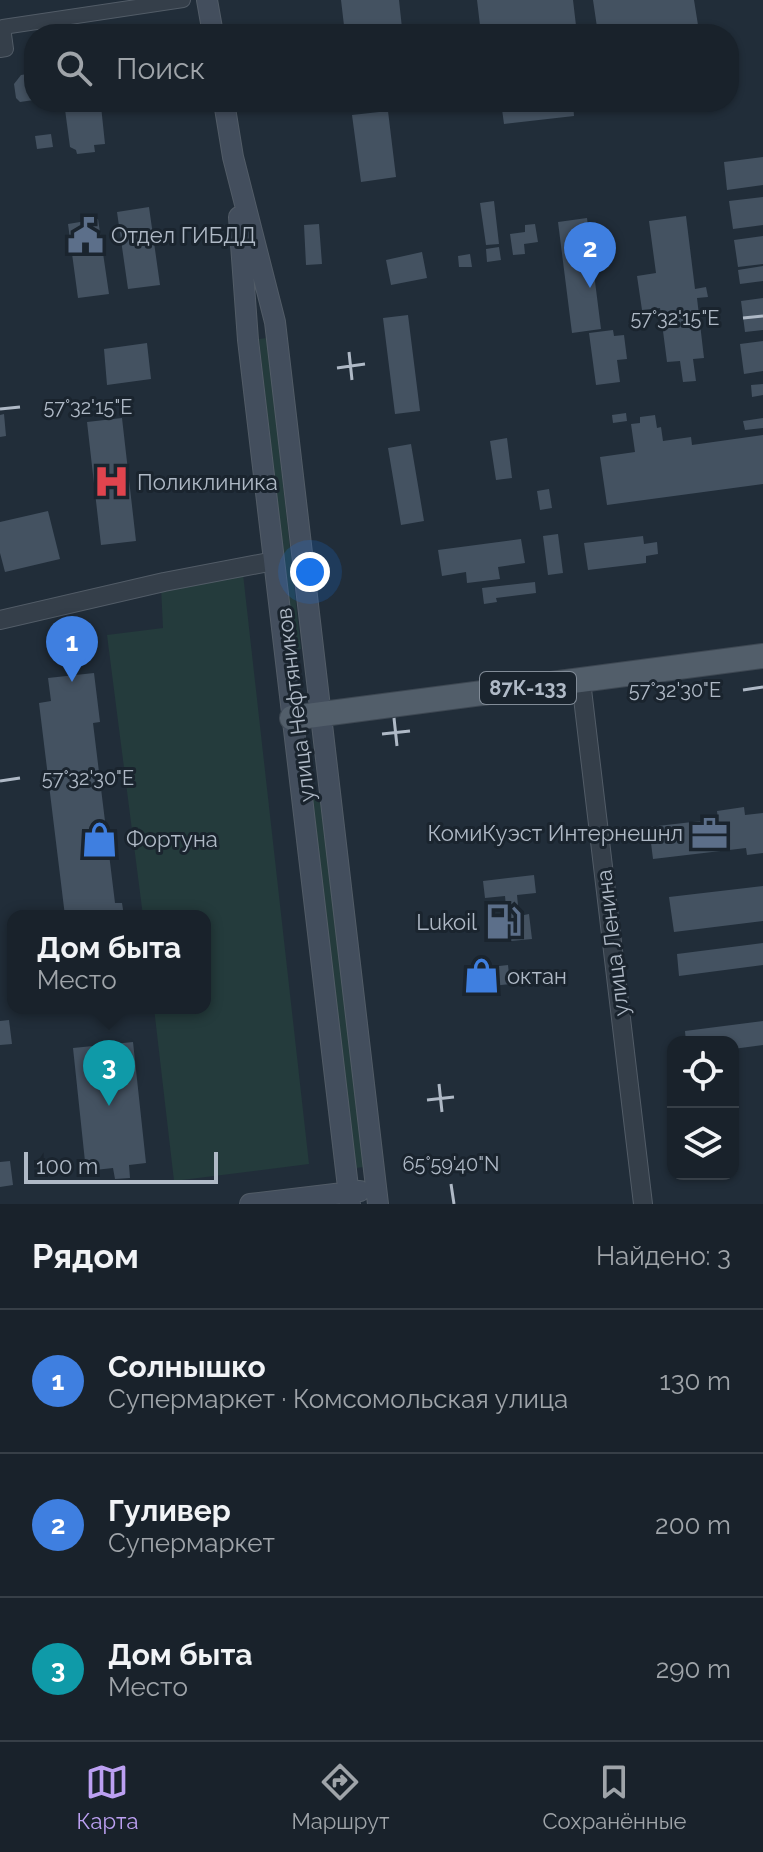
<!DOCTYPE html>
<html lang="ru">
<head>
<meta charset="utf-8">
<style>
  body { margin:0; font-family:Raleway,sans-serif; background:#262f37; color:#f1f3f6 }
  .controls { position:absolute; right:24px; bottom:24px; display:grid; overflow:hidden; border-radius:16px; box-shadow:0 2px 6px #0004 }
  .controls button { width:72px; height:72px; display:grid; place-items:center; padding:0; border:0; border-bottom:2px solid #373f47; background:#19222b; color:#f1f3f6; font:40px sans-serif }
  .scale { position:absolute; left:24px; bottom:20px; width:194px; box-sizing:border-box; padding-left:8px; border:4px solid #afb9c6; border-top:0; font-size:22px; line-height:28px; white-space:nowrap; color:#afb9c6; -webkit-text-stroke:6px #1a242e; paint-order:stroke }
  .you { position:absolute; left:310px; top:572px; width:28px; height:28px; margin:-20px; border:6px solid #fff; border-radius:50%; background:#1a73e8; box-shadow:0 0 0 12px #1a73e833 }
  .badge { display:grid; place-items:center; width:52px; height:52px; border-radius:50%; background:#bca0f2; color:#fff; font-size:26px; font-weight:700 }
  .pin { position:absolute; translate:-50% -66px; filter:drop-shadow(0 2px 4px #0008) }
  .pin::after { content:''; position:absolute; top:42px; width:28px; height:24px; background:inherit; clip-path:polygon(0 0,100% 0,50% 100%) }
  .popup { position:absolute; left:7px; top:910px; width:204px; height:104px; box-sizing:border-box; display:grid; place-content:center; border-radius:16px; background:#19222b; filter:drop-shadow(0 2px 6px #0005); font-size:26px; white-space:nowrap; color:#9fa4a9 }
  .popup b { font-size:30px; color:#f1f3f6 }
  .popup::after { content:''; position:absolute; left:50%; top:100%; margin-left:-16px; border:16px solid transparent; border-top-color:#19222b }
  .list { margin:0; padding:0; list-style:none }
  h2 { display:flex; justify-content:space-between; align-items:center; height:104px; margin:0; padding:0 32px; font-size:34px }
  h2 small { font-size:26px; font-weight:400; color:#9fa4a9 }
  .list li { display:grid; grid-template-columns:52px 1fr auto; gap:24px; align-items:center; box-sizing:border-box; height:144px; padding:0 32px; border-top:2px solid #373f47 }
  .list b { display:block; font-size:30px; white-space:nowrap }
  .list p { margin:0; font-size:26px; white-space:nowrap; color:#9fa4a9 }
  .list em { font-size:26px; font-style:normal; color:#9fa4a9 }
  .icon { flex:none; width:44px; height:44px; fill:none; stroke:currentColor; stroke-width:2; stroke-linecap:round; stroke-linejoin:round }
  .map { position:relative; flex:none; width:763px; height:1204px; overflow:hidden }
  .search { position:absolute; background:#19222b; box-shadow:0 2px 6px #0004; left:24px; right:24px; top:24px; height:88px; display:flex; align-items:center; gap:20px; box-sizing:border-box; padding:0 28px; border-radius:32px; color:#9fa4a9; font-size:30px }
  .sheet { height:536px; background:#19222b }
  nav { display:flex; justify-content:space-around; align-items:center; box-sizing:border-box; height:112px; border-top:2px solid #373f47; background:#19222b; font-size:22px; color:#9fa4a9 }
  nav a { display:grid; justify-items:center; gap:4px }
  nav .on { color:#bca0f2 }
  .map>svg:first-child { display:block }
  .green { fill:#243b3c }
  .building { fill:#445261 }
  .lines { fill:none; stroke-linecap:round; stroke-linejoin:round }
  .minor-casing { stroke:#525c67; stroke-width:16 }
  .tertiary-casing { stroke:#525c67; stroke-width:20 }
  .secondary-casing { stroke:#525c67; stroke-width:22 }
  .primary-casing { stroke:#3e4853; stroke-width:26 }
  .minor { stroke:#353f4a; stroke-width:14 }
  .tertiary { stroke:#353f4a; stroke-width:18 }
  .secondary { stroke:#434e5d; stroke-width:20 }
  .primary { stroke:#525e6a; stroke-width:24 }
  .ticks { fill:none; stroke:#afb9c6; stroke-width:3 }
  .labels { text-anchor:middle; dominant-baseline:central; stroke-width:6; stroke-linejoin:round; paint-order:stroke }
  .shield { fill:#1a242e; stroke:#828c98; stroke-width:2 }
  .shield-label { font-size:20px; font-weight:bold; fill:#afb9c6 }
  .poi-label { font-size:22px; fill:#afb9c6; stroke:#1a242e; text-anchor:start }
  .street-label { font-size:22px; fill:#afb9c6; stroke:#1a242e }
  .ticks-label { font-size:20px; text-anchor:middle; fill:#afb9c6; stroke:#1a242e; stroke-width:6; stroke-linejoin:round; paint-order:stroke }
</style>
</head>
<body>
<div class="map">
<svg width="763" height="1204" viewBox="0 0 763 1204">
  <rect width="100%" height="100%" fill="#212d39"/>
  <path class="green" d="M267 338 301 649 294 650 259 339Z
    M243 574 309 1164 174 1181 154 1008H205V916H143L107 635 163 628 161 587Z
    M320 793 364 1167 356 1168 312 794Z"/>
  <path class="building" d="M341 0H399L402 28 345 34Z
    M477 0H573L577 34H481Z
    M593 0H694L698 25 679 27 680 34H598Z
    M34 73V100L20 102 16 98 14 84 21 75Z
    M64 102H104L105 106H101L105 144 94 145 95 152 77 154 76 150 70 147Z
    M501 102H573L574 116 504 124Z
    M388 111 396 177 361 182 352 115Z
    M51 134 53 147 37 149 35 136Z
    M763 157V185L727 190 724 162Z
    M763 197V225L733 229 729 201Z
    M494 201 499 244 486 245 480 203Z
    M149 207 160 285 128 289 117 212Z
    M686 216 695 289 706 287 708 297 697 298 704 358 693 359 696 381 683 382 680 361 667 362 660 308 642 310 637 276 656 273 649 221Z
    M587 218 601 329 572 333 558 222Z
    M98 219 109 294 78 298 68 224Z
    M319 224 322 264 306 265 304 225Z
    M535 224 538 242 524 244 525 254 513 255 510 234 525 232V225Z
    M763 236V264L738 267 734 240Z
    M499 247 501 260 487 262 486 249Z
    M422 252 427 278 391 285 386 260Z
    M470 254 472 267H459L458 256Z
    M763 266V281L740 284 738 270Z
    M763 298V330L745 332 741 301Z
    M408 315 420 411 395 414 383 318Z
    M613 330 614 336 624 335 627 359 617 360 620 382 596 385 589 333Z
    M763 341V371L744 374 740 344Z
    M147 343 151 379 107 385 104 349Z
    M763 384V395L752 397 751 385Z
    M626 413 627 421 613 423 612 415Z
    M4 414 6 436 0 437V415Z
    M655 415 657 428 661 427 663 441 691 437 692 445 763 435V484L607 505 600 457 635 452 631 424 640 423V417Z
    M122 418 136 541 101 545 87 422Z
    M763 418V428L745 430 743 421Z
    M507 438 512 478 496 480 490 441Z
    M411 444 424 521 401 525 388 448Z
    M549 489 552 508 540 510 537 491Z
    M48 511 60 559 5 572 0 553V522Z
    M558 534 563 573 548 575 543 536Z
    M643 536 644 544 657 542 658 554 646 556V563L588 570 584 543Z
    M521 539 525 563 498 567 500 579 467 583 466 572 442 576 438 550Z
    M535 582 536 593 496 598 497 602 484 604 482 588Z
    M94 673 100 722 93 723 115 903H122L124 916H65L39 703 51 701 48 678Z
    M744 807 745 815 763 813V853L747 855 746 848 653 859 649 827 718 819 717 811Z
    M534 875 536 893 517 895 519 916 529 914 532 939 499 942 497 918 507 917 505 896 485 898 483 881Z
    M763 886V921L674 932 669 897Z
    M763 943V965L679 976 677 954Z
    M508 965 510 984 475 988 473 969Z
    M9 1020 12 1044 0 1045V1021Z
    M763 1021V1045L733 1049V1042H686L685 1031Z
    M133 1042 146 1163 129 1165 130 1178 115 1179 113 1168 86 1171 73 1048Z
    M10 1161 13 1185 0 1187V1162Z"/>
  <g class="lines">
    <defs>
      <path id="minor" d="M0 50 6 49 3 27 183 0"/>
      <path id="tertiary" d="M0 620 164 582 274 561
        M581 681 643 1204"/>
      <path id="secondary" d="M207 0 213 34
        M224 102 233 157 275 322 378 1204
        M239 217 248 340 350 1204
        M250 1204 360 1191"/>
      <path id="primary" d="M292 718 763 656"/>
    </defs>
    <use href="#minor" class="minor-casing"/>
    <use href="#tertiary" class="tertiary-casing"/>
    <use href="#secondary" class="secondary-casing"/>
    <use href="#primary" class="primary-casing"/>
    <use href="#minor" class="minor"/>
    <use href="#tertiary" class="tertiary"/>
    <use href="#secondary" class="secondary"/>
    <use href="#primary" class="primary"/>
  </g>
  <path class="ticks" d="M743 318 763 316M349 352 352 380M337 368 365 364M0 409 20 407M743 690 763 687M394 718 397 746M382 734 410 731M0 781 20 778M439 1084 442 1112M427 1100 454 1097M451 1184 454 1204"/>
  <defs>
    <symbol id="civic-bare" viewBox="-9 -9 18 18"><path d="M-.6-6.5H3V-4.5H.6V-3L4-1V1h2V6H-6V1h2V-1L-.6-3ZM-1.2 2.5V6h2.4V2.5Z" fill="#5c6f8a" stroke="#1a242e" stroke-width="2.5" paint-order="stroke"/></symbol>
    <symbol id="hospital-bare" viewBox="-9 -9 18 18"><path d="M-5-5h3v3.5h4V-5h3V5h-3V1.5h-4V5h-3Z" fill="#e0444e" stroke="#1a242e" stroke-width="2.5" paint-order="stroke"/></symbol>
    <symbol id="office-bare" viewBox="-9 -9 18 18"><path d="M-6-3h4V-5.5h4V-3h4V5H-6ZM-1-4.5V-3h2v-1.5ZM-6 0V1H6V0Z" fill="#5c6f8a" stroke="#1a242e" stroke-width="2.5" paint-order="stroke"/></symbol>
    <symbol id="shop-bare" viewBox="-9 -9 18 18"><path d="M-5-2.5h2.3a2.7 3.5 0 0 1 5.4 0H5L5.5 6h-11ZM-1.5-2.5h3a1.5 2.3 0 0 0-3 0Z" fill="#3f7fe0" stroke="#1a242e" stroke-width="2.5" paint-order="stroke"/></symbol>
    <symbol id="fuel-bare" viewBox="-9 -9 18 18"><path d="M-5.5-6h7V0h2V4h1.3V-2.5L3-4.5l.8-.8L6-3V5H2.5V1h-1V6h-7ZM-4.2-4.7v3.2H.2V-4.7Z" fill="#5c6f8a" stroke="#1a242e" stroke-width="2.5" paint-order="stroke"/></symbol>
  </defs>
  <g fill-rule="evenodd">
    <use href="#civic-bare" x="60" y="210" width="51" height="51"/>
    <use href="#hospital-bare" x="86" y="456" width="51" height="51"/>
    <use href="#office-bare" x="684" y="808" width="51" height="51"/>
    <use href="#shop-bare" x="74" y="814" width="51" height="51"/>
    <use href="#fuel-bare" x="478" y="896" width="51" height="51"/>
    <use href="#shop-bare" x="456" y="950" width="51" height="51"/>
  </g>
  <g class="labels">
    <rect class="shield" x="480" y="672" width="96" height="32" rx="6"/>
    <g class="shield-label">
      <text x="528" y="688">87К-133</text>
    </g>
    <g class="poi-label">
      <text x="111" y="235">Отдел ГИБДД</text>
      <text x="137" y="482">Поликлиника</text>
      <text x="683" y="833" text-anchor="end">КомиКуэст Интернешнл</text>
      <text x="126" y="839">Фортуна</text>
      <text x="477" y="922" text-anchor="end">Lukoil</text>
      <text x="507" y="976">октан</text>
    </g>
    <g class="street-label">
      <text transform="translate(295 705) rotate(-97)">улица Нефтяников</text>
      <text transform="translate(612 943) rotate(-97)">улица Ленина</text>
    </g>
  </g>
  <g class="ticks-label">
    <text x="675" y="325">57°32'15"E</text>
    <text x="88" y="414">57°32'15"E</text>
    <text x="675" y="697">57°32'30"E</text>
    <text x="88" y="785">57°32'30"E</text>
    <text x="451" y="1171">65°59'40"N</text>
  </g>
</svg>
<div class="controls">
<button><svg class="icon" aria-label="locate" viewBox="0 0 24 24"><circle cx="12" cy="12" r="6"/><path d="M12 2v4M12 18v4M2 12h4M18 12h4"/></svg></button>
<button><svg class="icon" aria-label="layers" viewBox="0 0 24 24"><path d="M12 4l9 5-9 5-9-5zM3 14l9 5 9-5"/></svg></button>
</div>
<div class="scale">100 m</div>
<div class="you"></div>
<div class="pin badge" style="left:72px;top:682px;background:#3f7fe0">1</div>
<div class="pin badge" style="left:590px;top:288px;background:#3f7fe0">2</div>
<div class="pin badge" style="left:109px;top:1106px;background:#0f9aa8">3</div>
<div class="popup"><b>Дом быта</b>Место</div>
<div class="search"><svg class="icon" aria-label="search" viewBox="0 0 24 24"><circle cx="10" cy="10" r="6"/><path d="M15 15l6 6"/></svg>Поиск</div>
</div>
<section class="sheet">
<h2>Рядом<small>Найдено: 3</small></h2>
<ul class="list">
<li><span class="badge" style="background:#3f7fe0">1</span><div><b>Солнышко</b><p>Супермаркет · Комсомольская улица</p></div><em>130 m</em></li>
<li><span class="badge" style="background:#3f7fe0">2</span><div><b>Гуливер</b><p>Супермаркет</p></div><em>200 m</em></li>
<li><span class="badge" style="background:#0f9aa8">3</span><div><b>Дом быта</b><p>Место</p></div><em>290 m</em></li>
</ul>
</section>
<nav>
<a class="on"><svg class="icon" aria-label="map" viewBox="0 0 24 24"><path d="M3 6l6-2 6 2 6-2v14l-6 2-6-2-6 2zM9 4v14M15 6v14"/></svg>Карта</a>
<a><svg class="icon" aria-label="directions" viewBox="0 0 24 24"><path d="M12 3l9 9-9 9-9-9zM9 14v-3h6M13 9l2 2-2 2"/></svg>Маршрут</a>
<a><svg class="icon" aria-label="saved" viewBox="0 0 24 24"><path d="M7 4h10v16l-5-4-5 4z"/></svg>Сохранённые</a>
</nav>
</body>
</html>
